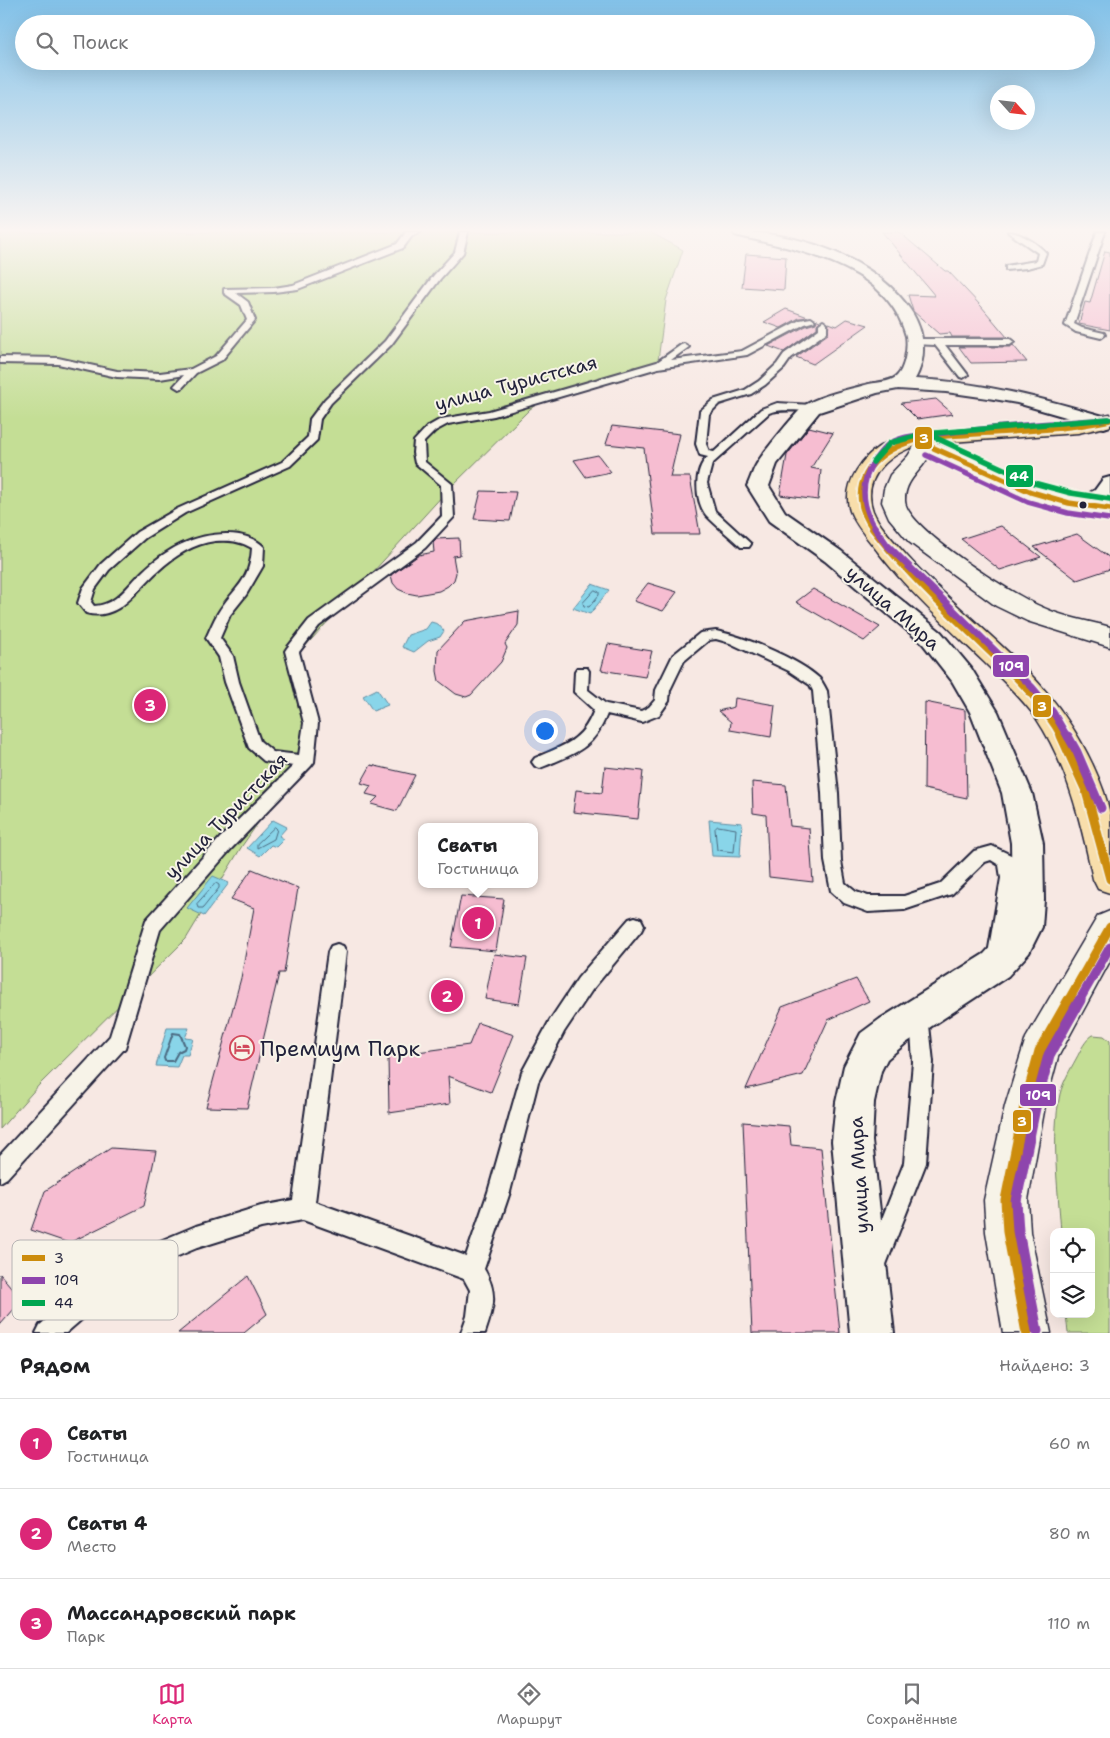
<!DOCTYPE html>
<html lang="ru">
<head>
<meta charset="utf-8">
<style>
  body { margin:0; font-family:"Shantell Sans",sans-serif; background:#f6f6f6; color:#202124 }
  .controls { position:absolute; right:15px; bottom:15px; display:grid; overflow:hidden; border-radius:10px; box-shadow:0 5px 20px #0002 }
  .controls button { width:45px; height:45px; display:grid; place-items:center; padding:0; border:0; border-bottom:1px solid #e0e0e0; background:#fff; color:#202124; font:25px sans-serif }
  .compass { position:absolute; left:990px; top:85px; width:45px; height:45px; border-radius:50%; background:#fff; box-shadow:0 5px 20px #0002; rotate:117deg }
  .you { position:absolute; left:544px; top:730px; width:18px; height:18px; margin:-12px; border:4px solid #fff; border-radius:50%; background:#1a73e8; box-shadow:0 0 0 8px #1a73e833 }
  .badge { display:grid; place-items:center; width:32px; height:32px; border-radius:50%; background:#db2777; color:#fff; font-size:16px; font-weight:700 }
  .pin { position:absolute; translate:-50% -50%; border:2px solid #fff; box-shadow:0 1px 5px #0006 }
  .popup { position:absolute; left:418px; top:823px; width:120px; height:65px; box-sizing:border-box; display:grid; place-content:center; border-radius:10px; background:#fff; filter:drop-shadow(0 1px 4px #0005); font-size:16px; white-space:nowrap; color:#757577 }
  .popup b { font-size:19px; color:#202124 }
  .popup::after { content:''; position:absolute; left:50%; top:100%; margin-left:-10px; border:10px solid transparent; border-top-color:#fff }
  .list { margin:0; padding:0; list-style:none }
  h2 { display:flex; justify-content:space-between; align-items:center; height:65px; margin:0; padding:0 20px; font-size:21px }
  h2 small { font-size:16px; font-weight:400; color:#757577 }
  .list li { display:grid; grid-template-columns:32px 1fr auto; gap:15px; align-items:center; box-sizing:border-box; height:90px; padding:0 20px; border-top:1px solid #e0e0e0 }
  .list b { display:block; font-size:19px; white-space:nowrap }
  .list p { margin:0; font-size:16px; white-space:nowrap; color:#757577 }
  .list em { font-size:16px; font-style:normal; color:#757577 }
  .icon { flex:none; width:28px; height:28px; fill:none; stroke:currentColor; stroke-width:2; stroke-linecap:round; stroke-linejoin:round }
  .map { position:relative; flex:none; width:1110px; height:1333px; overflow:hidden }
  .search { position:absolute; background:#fff; box-shadow:0 5px 20px #0002; left:15px; right:15px; top:15px; height:55px; display:flex; align-items:center; gap:12px; box-sizing:border-box; padding:0 18px; border-radius:28px; color:#757577; font-size:19px }
  .sheet { height:335px; background:#fff }
  nav { display:flex; justify-content:space-around; align-items:center; box-sizing:border-box; height:70px; border-top:1px solid #e0e0e0; background:#fff; font-size:14px; color:#757577 }
  nav a { display:grid; justify-items:center; gap:2px }
  nav .on { color:#db2777 }
  .map>svg:first-child { display:block }
  .green { fill:#c4de95; stroke:#738068 }
  .water { fill:#89d5e9; stroke:#608da3 }
  .lines { fill:none; stroke-linecap:round; stroke-linejoin:round }
  .shore-far1 { stroke:#4b6a81; stroke-width:1 }
  .shore { stroke:#4b6a81; stroke-width:2 }
  .building { fill:#f6bdd1; stroke:#22223b }
  .service-casing { stroke:#22223b; stroke-width:4 }
  .minor-casing { stroke:#22223b; stroke-width:4 }
  .tertiary-casing { stroke:#22223b; stroke-width:3 }
  .secondary-casing { stroke:#22223b; stroke-width:3 }
  .trunk-casing { stroke:#22223b; stroke-width:3 }
  .service { fill:#f7f3e8; fill-rule:evenodd }
  .minor { fill:#f7f3e8; fill-rule:evenodd }
  .tertiary { fill:#f7f3e8; fill-rule:evenodd }
  .secondary { fill:#f7f3e8; fill-rule:evenodd }
  .trunk { fill:#f8deab; fill-rule:evenodd }
  .bus-1-far3-casing { stroke:#f7f3e8; stroke-width:9 }
  .bus-1-far2-casing { stroke:#f7f3e8; stroke-width:11 }
  .bus-1-far1-casing { stroke:#f7f3e8; stroke-width:12 }
  .bus-1-casing { stroke:#f7f3e8; stroke-width:15 }
  .bus-2-far3-casing { stroke:#f7f3e8; stroke-width:9 }
  .bus-2-far2-casing { stroke:#f7f3e8; stroke-width:11 }
  .bus-2-far1-casing { stroke:#f7f3e8; stroke-width:12 }
  .bus-2-casing { stroke:#f7f3e8; stroke-width:15 }
  .bus-3-casing { stroke:#f7f3e8; stroke-width:9 }
  .bus-1-far3 { stroke:#cc8c0c; stroke-width:5.5 }
  .bus-1-far2 { stroke:#cc8c0c; stroke-width:7 }
  .bus-1-far1 { stroke:#cc8c0c; stroke-width:9 }
  .bus-1 { stroke:#cc8c0c; stroke-width:11 }
  .bus-2-far3 { stroke:#8e44ad; stroke-width:5.5 }
  .bus-2-far2 { stroke:#8e44ad; stroke-width:7 }
  .bus-2-far1 { stroke:#8e44ad; stroke-width:9 }
  .bus-2 { stroke:#8e44ad; stroke-width:11 }
  .bus-3 { stroke:#00a651; stroke-width:5.5 }
  .bus-dot { fill:#22223b; stroke:#f7f3e8; stroke-width:2 }
  .labels { text-anchor:middle; dominant-baseline:central; stroke-width:4; stroke-linejoin:round; paint-order:stroke }
  .street-label { font-size:19px; fill:#22223b; stroke:#f7f3e8 }
  .near-poi-label { font-size:22px; fill:#22223b; stroke:#f7f3e8; text-anchor:start }
  .key { fill:#f7f3e8; stroke:#b7b4b4; stroke-width:1 }
  .key-label { font-size:14px; fill:#22223b }
  .line-badge { stroke:#f7f3e8; stroke-width:2 }
  .badge-label { font-size:14px; text-anchor:middle; font-weight:bold; fill:#fff }
</style>
</head>
<body>
<div class="map">
<svg width="1110" height="1333" viewBox="0 0 1110 1333">
  <rect width="100%" height="100%" fill="#f7e8e3"/>
  <filter id="ink" filterUnits="userSpaceOnUse"><feTurbulence type="fractalNoise" baseFrequency=".02" numOctaves="2"/><feDisplacementMap in="SourceGraphic" scale="10" xChannelSelector="R" yChannelSelector="G"/><feConvolveMatrix kernelMatrix="1 2 1 2 8 2 1 2 1" color-interpolation-filters="sRGB"/></filter>
  <g filter="url(#ink)">
    <path class="green" d="M0 232H650L683 250 666 300 657 368 547 397 530 409 445 493 290 663 311 747 242 846 186 939 39 1085 0 1129Z
      M1093 1035 1104 1036 1110 1041V1333H1068L1066 1314H1091V1232H1061C1058 1187 1051 1138 1060 1094 1063 1082 1070 1070 1076 1059 1081 1050 1084 1041 1093 1035Z"/>
    <path class="water" d="M592 584 609 590 590 614 573 608Z
      M431 622 438 624 444 631 440 637 428 641 414 652 402 647 408 635 426 629Z
      M377 689 388 705 373 711 363 696Z
      M273 820 287 827 279 836 284 839 276 847 271 845 260 856 247 848Z
      M709 820 742 823 740 857 712 856Z
      M213 876 229 883 204 916 187 908Z
      M167 1028H189L185 1038 193 1039 188 1055H182L177 1067 156 1066Z"/>
    <g class="lines">
      <path class="shore-far1" d="M595 590 599 592V595L589 607 584 606 583 603Z
        M718 826 736 829 734 852 717 850 715 829Z
        M275 827 277 829 274 839 257 848V844Z
        M216 883 219 885V888L203 908H198L197 904Z"/>
      <path class="shore" d="M173 1033 180 1034 185 1046 184 1049 178 1052 173 1061H165L164 1058Z"/>
    </g>
    <path class="building" d="M882 232H899L945 271H948L981 306 1007 337H952L950 333 939 334 913 311 908 295 935 296Z
      M1105 251 1110 252V330L1079 324 1085 302 1090 303Z
      M746 254 786 257 784 290 742 287Z
      M786 309 808 317 799 318 781 328 764 322Z
      M815 319 820 321 817 324V328L784 352 768 346 806 326 816 323Z
      M847 319 868 325 813 364 796 357 828 334 829 323 837 326Z
      M1013 345 1027 362 971 363 959 347H1010Z
      M936 399 953 414 917 419 901 403Z
      M612 426 680 434 670 477H690L700 534H655L644 448 606 444Z
      M809 427 833 433 811 468 821 470 818 500 780 495 787 455Z
      M598 455 611 472 586 477 574 460Z
      M481 491 516 492 510 521 474 519Z
      M1001 526 1041 557 1000 570 961 539Z
      M1077 534 1110 558V569L1077 580 1034 547Z
      M459 538 460 555 453 556 456 573 454 580 448 586 439 591 417 595 407 593 398 589 393 583 391 575 419 555 434 552 433 542 436 539Z
      M648 583 677 592 663 611 634 601Z
      M813 589 880 627 864 641 796 602Z
      M519 611 518 625 505 644 507 648 501 662 471 695 466 697 456 694 439 681 437 671 438 650 465 621Z
      M608 644 652 651 645 677 601 670Z
      M735 698 775 705 771 737 730 730 731 722 718 711 734 707Z
      M925 702 965 710 967 798 924 789Z
      M371 765 415 775 397 811 371 804 378 797 366 794 371 786 361 783Z
      M605 767 643 771 638 819 573 812 576 790 602 793Z
      M752 782 786 785 790 826 809 828 813 882 769 877 766 815 753 813Z
      M252 869 298 888 284 973H279L247 1108 206 1107 241 978 254 908 231 899Z
      M461 896 504 899 496 951 451 947Z
      M494 954 527 958 519 1004 485 999Z
      M856 979 869 1001 828 1020 803 1075 746 1089 782 1007Z
      M478 1023 514 1035 491 1092 448 1076 450 1104 389 1113 388 1056 469 1045Z
      M743 1122 789 1126 791 1145 821 1148 840 1333H752Z
      M111 1148 156 1151 144 1206 69 1243 31 1230 45 1191Z
      M0 1274 22 1300 0 1325Z
      M248 1276 267 1314 244 1333H178Z"/>
    <g class="lines">
      <defs>
        <path id="service" d="M406 232H421L412 236 403 248 298 289 274 292 236 293 248 302 255 320 222 360 196 373 182 388 179 389 174 386 184 375 160 379 117 377 58 364 0 363V357L58 358 117 371 160 373 191 369 216 356 247 320 241 305 224 293V289L274 288 293 285 397 244Z
          M460 232H468L463 253 440 279 391 345 331 403 320 419 317 440 290 466 185 513 145 538 109 570 95 589 91 602 94 606C117 605 128 585 143 571 166 549 196 533 229 534 240 534 256 538 264 547L263 566 246 595 230 615 220 638 233 656 239 682 260 741 273 752 299 755 304 723 285 651 287 648 309 620 417 542 442 516 441 485 415 463 413 453 414 441 427 427 441 419 489 411 657 362 681 345 684 344 689 347 671 360 742 351 800 320 811 318 815 321 805 324 747 355 658 368 494 416 448 424 435 431 424 442 425 462 452 484 454 517 425 548 319 626 299 652 318 723 314 762 311 766 232 848 160 930 125 1048 7 1178 0 1182V1155L110 1036 146 920 220 838 293 766 264 761 249 748 225 682 219 657 206 638C210 630 213 621 218 613 234 587 250 583 252 548 240 541 229 540 215 541 193 544 174 556 158 571 137 589 119 622 86 613L78 603 83 588 101 564 137 532 177 509 282 462 308 437 310 419 325 399 385 341 434 275 455 252Z
          M1008 232C1020 232 1038 244 1046 253L1042 264 1027 268 1006 270V266L1036 261 1038 253Z
          M1097 232H1105L1074 324 1082 328 1104 333 1105 335 1101 338 1076 332 1065 325Z
          M823 321 827 324V332L791 358 784 368 765 385 751 394 719 404 709 414 706 444 709 451 714 452 761 409 777 403 812 405 817 408C809 414 783 407 769 413L712 464 707 483 715 511 751 544 749 547H741C730 536 716 526 706 515 695 501 693 469 708 457L700 455 696 444 700 411 713 400 745 390 759 381 777 364 784 354 819 329V324Z
          M916 339H1010L1014 342 1010 345H945L968 375 963 378 960 377 935 345 913 344 912 342Z
          M716 631C743 636 799 659 819 678 822 681 825 687 827 691L838 793 841 861 845 883 856 892 868 896H904L940 884 974 851 992 846 1013 856 1017 878 1006 954 1003 960 997 962 991 960 988 954 1001 878 999 865 991 860 985 862 952 894 904 910 868 912 844 903 831 891 825 861 822 793 813 691 810 685 789 671 730 643 716 639 709 640 684 661 670 690 669 701 659 715 642 722 607 714C594 748 576 753 545 766L540 768 535 766 532 762 535 758C564 745 582 742 594 710L574 692 575 671 577 668H587L589 671 588 690 606 704 641 711 649 707 655 700 656 690 673 655 700 633Z
          M635 917 641 919 644 925 641 931 592 990 564 1032 538 1082 510 1192 484 1269C498 1293 494 1307 485 1333H461L467 1316 470 1290 464 1279 303 1220 261 1228 197 1248 133 1275 66 1333H36L40 1325 117 1259 196 1226 261 1206 293 1200 328 952 331 946 337 944 343 946 346 952 315 1202 466 1256 488 1192 522 1072 550 1020 578 978 629 919Z
          M919 1007 926 1010 928 1016 933 1062 926 1163 885 1267 877 1270 869 1267 866 1259 904 1163 913 1062 910 1016 912 1010Z"/>
        <path id="minor" d="M733 232C796 231 878 258 913 314 925 335 927 358 915 379 983 382 1044 399 1110 418V426L1104 428 1017 403 988 398 946 392 898 389 877 393 819 412 777 464 769 486 785 512 841 551 941 632 971 668 998 712 1032 793 1043 843 1044 900 1042 927 1029 953 1008 976 906 1043 887 1059 881 1071 874 1102 872 1141 894 1333H850L832 1141 836 1102 844 1066 861 1033 880 1019 984 954 1005 931 1008 925 1012 900 1011 843 1002 793 970 712 952 681 923 644 825 561 769 521 747 486C751 478 753 469 758 462 762 454 801 406 807 404 822 395 847 390 865 385 874 382 890 383 897 376 905 368 908 347 906 336 887 263 796 250 735 235Z
          M1110 477V499C1100 507 1088 514 1075 511L1072 506 1075 501 1095 490 1103 479Z"/>
        <path id="tertiary" d="M1110 911V961L1058 1057 1045 1106 1028 1200 1030 1232 1051 1333H1003L986 1232 984 1200 1005 1106 1026 1038 1098 916Z"/>
        <path id="secondary" d="M925 438 1039 487 1071 497 1110 502V516L1069 510 1023 497 930 454C922 471 905 479 905 500 904 528 1017 597 1044 608 1064 617 1088 621 1110 627V647L1027 621 996 606 909 542 889 518 882 502 884 489 890 475 908 456 918 440Z"/>
        <path id="trunk" d="M1110 414V426L1078 433 923 444C893 451 860 475 873 511 880 528 896 543 907 556 957 612 1028 659 1068 721 1085 746 1104 784 1110 814 1110 822 1110 832 1110 840 1110 858 1110 876 1110 893L1098 889 1093 879C1081 823 1068 766 1036 718 1021 697 1002 680 984 662 948 627 909 592 878 552 868 539 856 526 850 511 841 484 864 453 887 442 914 430 944 430 973 428 1019 425 1065 424 1110 414Z"/>
      </defs>
      <use href="#service" class="service-casing"/>
      <use href="#minor" class="minor-casing"/>
      <use href="#tertiary" class="tertiary-casing"/>
      <use href="#secondary" class="secondary-casing"/>
      <use href="#trunk" class="trunk-casing"/>
      <use href="#service" class="service"/>
      <use href="#minor" class="minor"/>
      <use href="#tertiary" class="tertiary"/>
      <use href="#secondary" class="secondary"/>
      <use href="#trunk" class="trunk"/>
      <defs>
        <path id="bus-1-far3" d="M925 444 1031 492 1069 503 1110 509
          M873 529C843 489 871 452 913 441 932 435 954 436 974 434 1019 431 1065 430 1110 420"/>
        <path id="bus-1-far2" d="M872 528C900 565 932 597 966 629 1001 663 1038 694 1062 738"/>
        <path id="bus-1-far1" d="M1061 736 1086 791 1110 879
          M1068 1001 1110 927"/>
        <path id="bus-1" d="M1027 1333 1008 1232 1006 1200 1025 1106 1040 1051 1069 1000"/>
        <path id="bus-2-far3" d="M926 455 1028 502 1068 513 1109 519
          M876 529C862 507 859 484 874 461 879 454 884 446 892 442 908 434 928 435 945 433 999 426 1054 423 1109 419"/>
        <path id="bus-2-far2" d="M875 528 886 544 1032 687 1053 712 1068 738"/>
        <path id="bus-2-far1" d="M1068 736 1077 752 1101 808
          M1079 1001 1110 947"/>
        <path id="bus-2" d="M1037 1331 1018 1231 1016 1201 1035 1108 1049 1055 1080 1000"/>
        <path id="bus-3" d="M934 437 1034 483 1071 493 1110 499
          M873 462 890 443 923 434 1109 419"/>
      </defs>
      <use href="#bus-1-far3" class="bus-1-far3-casing"/>
      <use href="#bus-1-far2" class="bus-1-far2-casing"/>
      <use href="#bus-1-far1" class="bus-1-far1-casing"/>
      <use href="#bus-1" class="bus-1-casing"/>
      <use href="#bus-2-far3" class="bus-2-far3-casing"/>
      <use href="#bus-2-far2" class="bus-2-far2-casing"/>
      <use href="#bus-2-far1" class="bus-2-far1-casing"/>
      <use href="#bus-2" class="bus-2-casing"/>
      <use href="#bus-3" class="bus-3-casing"/>
      <use href="#bus-1-far3" class="bus-1-far3"/>
      <use href="#bus-1-far2" class="bus-1-far2"/>
      <use href="#bus-1-far1" class="bus-1-far1"/>
      <use href="#bus-1" class="bus-1"/>
      <use href="#bus-2-far3" class="bus-2-far3"/>
      <use href="#bus-2-far2" class="bus-2-far2"/>
      <use href="#bus-2-far1" class="bus-2-far1"/>
      <use href="#bus-2" class="bus-2"/>
      <use href="#bus-3" class="bus-3"/>
    </g>
  </g>
  <linearGradient id="sky" x2="0" y2="1"><stop stop-color="#82c1e8"/><stop offset="0.55" stop-color="#fbf5f2"/><stop offset="1" stop-color="#fbf5f2" stop-opacity="0"/></linearGradient>
  <rect width="1110" height="419" fill="url(#sky)"/>
  <defs>
    <symbol id="hotel-ring" viewBox="-11 -11 22 22"><circle r="9.5" fill="#f7f3e8" stroke="#d1495b" stroke-width="1.5"/><path d="M-6-4.5h1.5V1H6V5H4.5V3h-9V5H-6ZM-4 0a1.8 1.8 0 1 1 3.6 0ZM.5 0V-2.5h3Q6-2.5 6 0Z" fill="#d1495b"/></symbol>
  </defs>
  <g fill-rule="evenodd">
    <use href="#hotel-ring" x="228" y="1034" width="28" height="28"/>
  </g>
  <circle class="bus-dot" cx="1083" cy="505" r="4.5"/>
  <g class="labels">
    <g class="street-label">
      <text transform="translate(516 383) rotate(-15)">улица Туристская</text>
      <text transform="translate(893 608) rotate(41)">улица Мира</text>
      <text transform="translate(226 816) rotate(-46)">улица Туристская</text>
      <text transform="translate(859 1175) rotate(-93)">улица Мира</text>
    </g>
    <g class="near-poi-label">
      <text x="260" y="1048">Премиум Парк</text>
    </g>
  </g>
  <rect x="12" y="1240" width="166" height="80" rx="8" class="key"/>
  <rect x="22" y="1255" width="23" height="6" fill="#cc8c0c"/>
  <rect x="22" y="1277" width="23" height="7" fill="#8e44ad"/>
  <rect x="22" y="1300" width="23" height="6" fill="#00a651"/>
  <g class="key-label">
    <text x="54" y="1263">3</text>
    <text x="54" y="1285">109</text>
    <text x="54" y="1308">44</text>
  </g>
  <g class="line-badge">
    <rect x="914" y="426" width="19" height="24" rx="5" fill="#cc8c0c"/>
    <rect x="1005" y="464" width="29" height="24" rx="5" fill="#00a651"/>
    <rect x="992" y="654" width="38" height="24" rx="5" fill="#8e44ad"/>
    <rect x="1032" y="694" width="20" height="24" rx="5" fill="#cc8c0c"/>
    <rect x="1019" y="1083" width="38" height="24" rx="5" fill="#8e44ad"/>
    <rect x="1012" y="1109" width="20" height="24" rx="5" fill="#cc8c0c"/>
  </g>
  <g class="badge-label">
    <text x="924" y="443">3</text>
    <text x="1019" y="481">44</text>
    <text x="1011" y="671">109</text>
    <text x="1042" y="711">3</text>
    <text x="1038" y="1100">109</text>
    <text x="1022" y="1126">3</text>
  </g>
</svg>
<div class="controls">
<button><svg class="icon" aria-label="locate" viewBox="0 0 24 24"><circle cx="12" cy="12" r="6"/><path d="M12 2v4M12 18v4M2 12h4M18 12h4"/></svg></button>
<button><svg class="icon" aria-label="layers" viewBox="0 0 24 24"><path d="M12 4l9 5-9 5-9-5zM3 14l9 5 9-5"/></svg></button>
</div>
<svg class="compass" viewBox="-18 -18 36 36"><path d="M0-13l5 13h-10z" fill="#e53935"/><path d="M0 13l5-13h-10z" fill="#757577"/></svg>
<div class="you"></div>
<div class="pin badge" style="left:478px;top:923px">1</div>
<div class="popup"><b>Сваты</b>Гостиница</div>
<div class="pin badge" style="left:447px;top:996px">2</div>
<div class="pin badge" style="left:150px;top:705px">3</div>
<div class="search"><svg class="icon" aria-label="search" viewBox="0 0 24 24"><circle cx="10" cy="10" r="6"/><path d="M15 15l6 6"/></svg>Поиск</div>
</div>
<section class="sheet">
<h2>Рядом<small>Найдено: 3</small></h2>
<ul class="list">
<li><span class="badge">1</span><div><b>Сваты</b><p>Гостиница</p></div><em>60 m</em></li>
<li><span class="badge">2</span><div><b>Сваты 4</b><p>Место</p></div><em>80 m</em></li>
<li><span class="badge">3</span><div><b>Массандровский парк</b><p>Парк</p></div><em>110 m</em></li>
</ul>
</section>
<nav>
<a class="on"><svg class="icon" aria-label="map" viewBox="0 0 24 24"><path d="M3 6l6-2 6 2 6-2v14l-6 2-6-2-6 2zM9 4v14M15 6v14"/></svg>Карта</a>
<a><svg class="icon" aria-label="directions" viewBox="0 0 24 24"><path d="M12 3l9 9-9 9-9-9zM9 14v-3h6M13 9l2 2-2 2"/></svg>Маршрут</a>
<a><svg class="icon" aria-label="saved" viewBox="0 0 24 24"><path d="M7 4h10v16l-5-4-5 4z"/></svg>Сохранённые</a>
</nav>
</body>
</html>
